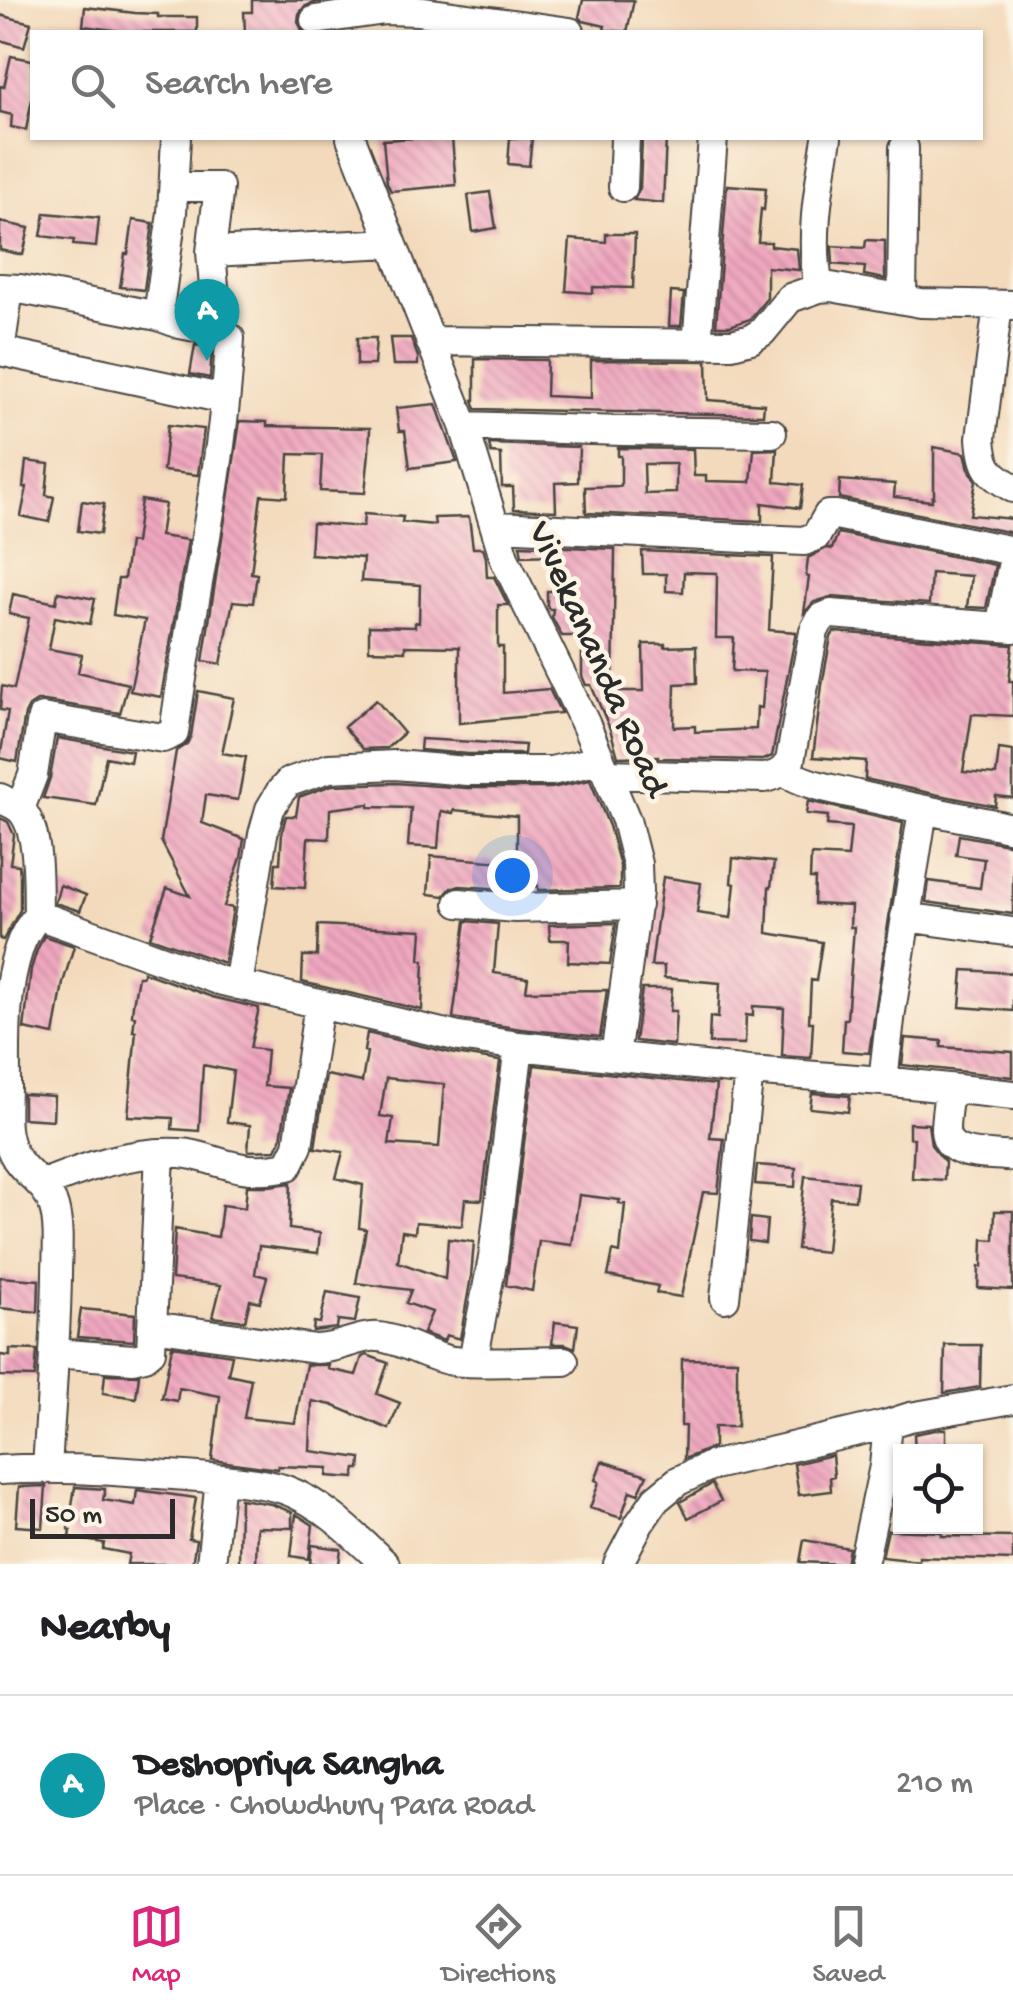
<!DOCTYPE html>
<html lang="en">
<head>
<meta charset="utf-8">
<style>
  body { margin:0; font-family:"Gochi Hand",sans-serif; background:#f6f6f6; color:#202124 }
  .controls { position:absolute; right:30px; bottom:30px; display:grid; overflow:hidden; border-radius:0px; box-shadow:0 2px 8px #0004 }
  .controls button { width:90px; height:90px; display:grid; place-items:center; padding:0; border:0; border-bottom:2px solid #e0e0e0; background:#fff; color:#202124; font:50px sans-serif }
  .scale { position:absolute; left:30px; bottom:25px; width:145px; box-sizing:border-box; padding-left:10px; border:5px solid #2b2b2b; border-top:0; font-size:28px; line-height:35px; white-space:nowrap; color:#2b2b2b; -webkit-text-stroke:8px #fcf5e5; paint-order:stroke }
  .you { position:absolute; left:512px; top:875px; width:35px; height:35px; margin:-25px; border:8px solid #fff; border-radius:50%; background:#1a73e8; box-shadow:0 0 0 15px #1a73e833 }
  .badge { display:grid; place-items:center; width:65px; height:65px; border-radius:50%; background:#db2777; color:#fff; font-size:32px; font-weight:700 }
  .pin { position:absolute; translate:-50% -82px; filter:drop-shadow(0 2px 5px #0008) }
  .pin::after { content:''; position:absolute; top:52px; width:35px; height:30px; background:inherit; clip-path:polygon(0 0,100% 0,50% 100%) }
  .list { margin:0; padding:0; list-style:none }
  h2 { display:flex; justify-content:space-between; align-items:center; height:130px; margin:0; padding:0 40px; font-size:42px }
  h2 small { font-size:32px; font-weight:400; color:#757577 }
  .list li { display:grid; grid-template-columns:65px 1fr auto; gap:30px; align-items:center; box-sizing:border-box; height:180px; padding:0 40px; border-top:2px solid #e0e0e0 }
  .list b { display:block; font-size:38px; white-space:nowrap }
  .list p { margin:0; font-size:32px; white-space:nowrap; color:#757577 }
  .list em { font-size:32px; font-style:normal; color:#757577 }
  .icon { flex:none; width:55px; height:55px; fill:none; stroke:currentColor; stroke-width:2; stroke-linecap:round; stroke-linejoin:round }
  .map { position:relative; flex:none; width:1013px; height:1564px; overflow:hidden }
  .search { position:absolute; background:#fff; box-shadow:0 2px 8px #0004; left:30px; right:30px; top:30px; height:110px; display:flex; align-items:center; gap:25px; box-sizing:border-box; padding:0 35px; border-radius:0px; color:#757577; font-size:38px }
  .sheet { height:310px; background:#fff }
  nav { display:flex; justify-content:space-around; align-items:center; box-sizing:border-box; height:140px; border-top:2px solid #e0e0e0; background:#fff; font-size:28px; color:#757577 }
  nav a { display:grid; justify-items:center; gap:5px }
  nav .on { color:#db2777 }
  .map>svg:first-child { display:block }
  .building { fill:url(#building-back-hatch); fill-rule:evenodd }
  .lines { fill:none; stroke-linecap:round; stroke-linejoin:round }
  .minor-casing { stroke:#494541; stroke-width:32 }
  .minor { stroke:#fff; stroke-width:28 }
  .labels { text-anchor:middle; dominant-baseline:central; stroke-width:9; stroke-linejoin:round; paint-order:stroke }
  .street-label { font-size:38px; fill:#2b2b2b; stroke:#fcf5e5 }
</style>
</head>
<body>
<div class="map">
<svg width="1013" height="1564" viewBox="0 0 1013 1564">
  <defs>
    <pattern id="building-back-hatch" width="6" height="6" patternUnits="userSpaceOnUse" patternTransform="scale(2.5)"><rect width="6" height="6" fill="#f0a8c0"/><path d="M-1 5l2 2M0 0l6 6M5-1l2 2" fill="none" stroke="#c3899c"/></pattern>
  </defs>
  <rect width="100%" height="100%" fill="#fcf5e5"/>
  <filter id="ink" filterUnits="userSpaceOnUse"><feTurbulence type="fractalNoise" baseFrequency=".01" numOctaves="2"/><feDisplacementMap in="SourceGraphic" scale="20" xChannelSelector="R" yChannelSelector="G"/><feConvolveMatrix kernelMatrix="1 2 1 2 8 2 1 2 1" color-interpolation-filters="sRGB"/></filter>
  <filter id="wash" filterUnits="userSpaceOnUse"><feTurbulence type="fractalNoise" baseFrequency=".0048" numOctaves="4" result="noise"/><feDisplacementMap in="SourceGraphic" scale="40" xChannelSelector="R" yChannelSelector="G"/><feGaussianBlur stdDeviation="2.25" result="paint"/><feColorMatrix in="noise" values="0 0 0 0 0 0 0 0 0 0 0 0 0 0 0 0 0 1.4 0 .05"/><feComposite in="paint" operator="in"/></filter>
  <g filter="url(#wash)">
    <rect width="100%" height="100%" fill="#f3dabc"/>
    <g id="blocks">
      <path class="building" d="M252 0H331L313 3 304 7 299 14 298 22 303 32H245L244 12H252Z
        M583 0H634L627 32 604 30 605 26 583 21 579 17Z
        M85 7 135 13 158 14V17H197V32H128L83 26Z
        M0 15 31 23 24 47 0 40Z
        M11 56 32 60V99L26 130 11 127 12 115 0 112V86L4 87Z
        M414 138H452L456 185 391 191 387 183 383 140Z
        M510 138H532L529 166 508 164Z
        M642 138H666L663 203 634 200 640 188Z
        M727 185 766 188 764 210 761 209 758 242H771V246L797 249 799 270 767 267V298L750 319 730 326H716Z
        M490 192 496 228 473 232 468 195Z
        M45 213 99 218 96 247 73 245 74 240 41 236Z
        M133 220 153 223 144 290 120 287 125 254H128Z
        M0 222 29 228 23 255 0 250Z
        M606 234H635L633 288 593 287V293L566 291 570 239 606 242Z
        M866 240 885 241V279L864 275 865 267 833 264 832 246 865 248Z
        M671 292 684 293 681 326H669Z
        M357 338H376L374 365H357Z
        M390 338H411L418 357V365H393Z
        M195 345 212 348 210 378 190 374Z
        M475 359 547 360 546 396 591 398V360L707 361 708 400 764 404 763 415 476 409 473 400H475Z
        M436 404 457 462 410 468 405 431H399L396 408Z
        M240 421 267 422V426L370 428 369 452 365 493 320 491 322 455 289 454 287 497 261 495 251 573 257 574 253 603 233 601 221 664 203 661Z
        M168 425 204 429 198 475 163 471Z
        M489 444 579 447 578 482 555 483 556 511 514 509 513 487H502L501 454 491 453Z
        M934 447 965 453 969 469 976 481 970 515 1013 519V533L839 498 840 480 895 484 894 497 932 501V497H934Z
        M618 448 693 449 694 476H706V481L751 482 754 450 777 449 775 482 803 485 800 508 762 503V521L586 513 585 487 621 486V456H618ZM644 464H676V493L645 494Z
        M26 461 49 464 46 495 54 497 49 522 21 516 27 487H23Z
        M141 500 165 504 160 536 188 540 161 697 130 691 145 620 113 615 118 579H124L129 542 135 543Z
        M82 501 104 504 100 534 78 531Z
        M364 514 403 517 402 522 435 525 434 518 469 517 473 548H483L486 558 487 577H494L508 605H498V647H503V693L549 689 561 713 459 723V647L405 646V651L369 650V626L415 627V622L419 623 420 585 361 581 363 558 310 554 312 523 363 527Z
        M838 533 995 565 986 608 967 607 971 576 931 573 929 604 831 597 814 602 804 613 809 577 806 576 808 558 827 548 832 549Z
        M520 545 615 549 613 691H644L643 644H665V647L696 646 697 683 675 684 674 727 695 726V732L756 729 757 707 762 708 765 672 732 671 734 638H716L717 573 684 572 683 592 666 591V574H643L642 551 773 557 769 630 796 632 772 756 763 760 658 758V756L618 757 610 729 591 685H586L582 676V638H576V636H562L552 617 553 609H549L547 605V591H557L556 555 522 556Z
        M58 592 95 599 90 624 55 617 49 649 82 655 78 672 128 684 120 713 45 701H37L29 706 25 714 17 762 0 758 8 711 0 710 2 686 14 689 29 618 9 614 13 594 56 603Z
        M834 632 1013 645 1009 681H1013V716L972 714 963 772 996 775 999 749 1013 751V798L996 796 995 806 939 795 865 779 866 761 813 757 822 685 831 637Z
        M198 691 234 698 222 753 246 757 238 800 206 795 202 823 244 839 241 858 224 906 233 908 224 963 150 937 167 888 190 896 161 841 176 751 187 744 191 736Z
        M376 700 404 733 387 748 363 749 344 727Z
        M57 738 132 751 130 762 106 757 96 805 43 798 50 778Z
        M421 739 525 745 524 754H468L420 750Z
        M590 780 609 826 620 866V888L538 890V886L504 884 503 889 460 886 451 888 444 896 428 894 431 856 514 863V859H517V816L454 810 453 813 441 811 438 848 408 846 411 808 369 807V804L330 809 329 839 308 838 305 888 274 886 276 863H280L282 832 286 816H296L299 797 332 785 395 783 467 788H551Z
        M808 801 903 823 869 1053 842 1051 844 1019H847L854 927H850L851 906 814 904 815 879H810L811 855 848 857 851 827 827 825 828 816 806 814Z
        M0 818 8 822 14 835 10 864 19 865 20 876V910L3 940 0 939Z
        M959 835 1013 845V914L926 902 929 881 980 888 984 859 956 855Z
        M733 858 774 862 771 887H769L767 933 822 942 816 981 811 980 809 1022H813L811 1058 782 1056 784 1008 753 1006V1016L746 1015 745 1044 709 1043 710 1017 718 1018 720 983 664 978V966H651L663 877 701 883 697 913 731 918 735 884 731 883Z
        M60 885 86 895 80 911 55 903Z
        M466 921 498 924 494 973 528 978 526 991 607 990 600 1037 521 1029 453 1018Z
        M616 923 610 964 568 962 569 940H550L549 925Z
        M318 925 422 930 420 960H424L422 1010 302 982 303 956H317Z
        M44 936 74 946 63 983 54 1035 24 1029 31 969 37 950Z
        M963 970 1013 973V1011L960 1007Z
        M143 972 212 997 259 1008 250 1048 267 1050 264 1086 289 1088 281 1139 276 1150 248 1151 250 1125 227 1122 233 1071 203 1065 199 1131 172 1129 173 1118 128 1116 136 1031H133L135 1016 132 1015 133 1005 138 976H143Z
        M642 989H672L670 1011H676L674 1045 635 1041Z
        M367 1033 455 1054 500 1061 482 1200 465 1199 462 1226 416 1222 415 1233 402 1231 398 1262 445 1279 448 1239 474 1242 471 1277 460 1339 446 1335 444 1341 423 1333 432 1312 406 1303 411 1290 356 1283 366 1229 359 1228 363 1185 336 1178 343 1152 315 1148 326 1075 362 1082 367 1052 364 1051ZM386 1078 444 1084 439 1147 389 1144 393 1118 380 1116Z
        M905 1038 942 1041 941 1047 1013 1052V1077L902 1065Z
        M534 1065 716 1085 710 1138 724 1139 718 1193 703 1192 681 1297 656 1293 658 1286 608 1276 613 1251 620 1253 625 1204 619 1203 620 1200 579 1195 572 1245 539 1241 532 1291 506 1285Z
        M812 1093 850 1096 848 1112 810 1108Z
        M23 1094 54 1096 53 1120 23 1118Z
        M909 1123 928 1124 931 1145 945 1162 944 1180 912 1178 914 1138H909Z
        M757 1165 796 1168 795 1187 755 1184Z
        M805 1176 857 1182 855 1200 831 1198 826 1252 797 1249Z
        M291 1183 289 1229 320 1233 318 1253 259 1246 255 1274 267 1277 260 1302 250 1300 245 1321 213 1317 221 1285 172 1279 175 1229 218 1237 222 1205 245 1208 247 1186H269Z
        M995 1211H1013V1290L978 1288 979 1267H982L983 1239 994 1240Z
        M751 1218 767 1220 765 1243 749 1241Z
        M0 1277 39 1280 38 1312 0 1308Z
        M327 1292 360 1298 355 1322 338 1320 337 1328 313 1331 314 1322 320 1323Z
        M81 1309 135 1314 134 1341 77 1337Z
        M555 1322 578 1325 575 1348 565 1344H552Z
        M945 1345H981L980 1387 944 1393Z
        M172 1346 232 1355 228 1374 251 1379 244 1418 295 1423 306 1365H329L328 1369 356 1375 362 1357 367 1355 388 1363 377 1394 400 1403 389 1429 332 1405 312 1401 310 1451 361 1458 360 1469H356L354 1478 327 1476 328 1468 278 1466V1469L212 1460 220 1396 179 1388 177 1401 162 1398Z
        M10 1349 37 1350 35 1377 0 1376V1355L10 1356Z
        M682 1359 737 1360V1427H714V1447L684 1459 685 1426H681Z
        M105 1374 139 1375 136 1398 103 1393Z
        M941 1429H946V1452H915L914 1434Z
        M832 1455 834 1476 830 1477 831 1491 799 1495 794 1464Z
        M602 1461 647 1475 638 1494 630 1491 621 1518 590 1508 599 1482 595 1480Z
        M712 1484 721 1501 688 1518 680 1502Z
        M46 1486 43 1528 16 1526 19 1487Z
        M75 1487 105 1489 103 1500 135 1505 137 1490 196 1498 189 1539 196 1540 192 1564H127L129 1554 103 1549 104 1543 70 1538 71 1530 68 1529Z
        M240 1499 271 1504 292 1512V1528L257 1527 256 1564H239Z
        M296 1514 313 1525 309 1559 291 1556Z
        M888 1530 942 1532V1536L1013 1537V1560L919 1557V1561L882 1557Z
        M804 1540 849 1548 846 1564 800 1562Z
        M312 1545 341 1549 339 1564H310Z"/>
    </g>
  </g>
  <g filter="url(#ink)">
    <use href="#blocks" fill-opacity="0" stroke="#494541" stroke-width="2.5"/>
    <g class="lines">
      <defs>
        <path id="minor" d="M315 20 385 10 417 11 570 32
          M351 138 464 426 505 560 585 723 626 820 637 864 638 892 615 1056
          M174 187H219L211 252 217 321 221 332
          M623 187 625 138
          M211 252 392 243
          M0 288 20 289 158 316 180 324 221 332 230 338C224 469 191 603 174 733L163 738 42 718 33 775 20 809
          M819 288C809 238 819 187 827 138
          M9 289 0 351 225 399
          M902 299 904 148
          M998 305 981 438C983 468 988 473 1013 488
          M158 316 172 213 176 138
          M430 341 732 344 751 339 762 332 790 298 819 288 831 287 921 303 1013 305
          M697 345 713 138
          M464 426 623 431 772 433
          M495 526 804 541 816 536 828 515H836L1013 551
          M1000 627 1013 562
          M784 771C805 785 833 789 858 795 909 807 961 817 1013 828
          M607 774 765 778C778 775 783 772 790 761L814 631 821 618 831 614 1013 628
          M0 798C7 802 16 805 21 810 41 832 37 888 38 915
          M459 903 515 908 637 905
          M905 917 1013 932
          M238 985 263 834 270 809 280 792 289 782 329 768 395 765 467 771H551L600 760
          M883 1081 891 1011 923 810
          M949 1089C948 1102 945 1117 945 1130 947 1160 992 1153 1013 1157
          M43 1184C86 1167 133 1150 180 1153 199 1154 215 1162 233 1166 251 1171 269 1170 288 1166L298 1146 319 1004
          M725 1298 749 1071
          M152 1326 316 1349C339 1349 360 1335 378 1337 402 1339 427 1357 453 1361 488 1365 529 1361 564 1361
          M54 1353 133 1359 145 1356 151 1351 160 1153
          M473 1361 493 1258 519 1046
          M47 1468C51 1404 56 1340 57 1276 57 1254 60 1228 54 1207 47 1182 23 1174 13 1153 2 1132 6 1107 6 1085 6 1039 4 992 19 948 23 935 30 926 38 915L218 980 459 1037 519 1046 749 1071 883 1081 1013 1095
          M0 1470C62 1466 124 1472 186 1476 213 1478 262 1481 286 1490 324 1504 356 1537 385 1564
          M211 1564 220 1479
          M618 1564 639 1524 656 1499 678 1481 710 1466 888 1424 910 1417 1013 1399
          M863 1564 884 1466 888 1424"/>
      </defs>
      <use href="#minor" class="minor-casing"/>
      <use href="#minor" class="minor"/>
    </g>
  </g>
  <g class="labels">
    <g class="street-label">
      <text transform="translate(596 660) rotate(66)">Vivekananda Road</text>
    </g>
  </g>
</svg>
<div class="controls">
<button><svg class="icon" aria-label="locate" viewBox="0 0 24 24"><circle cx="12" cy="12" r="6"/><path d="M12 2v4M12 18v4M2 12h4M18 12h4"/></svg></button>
</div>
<div class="scale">50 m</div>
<div class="you"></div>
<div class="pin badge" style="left:207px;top:361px;background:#0f9aa8">A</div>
<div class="search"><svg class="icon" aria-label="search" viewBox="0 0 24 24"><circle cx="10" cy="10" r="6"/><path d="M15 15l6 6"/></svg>Search here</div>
</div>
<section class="sheet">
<h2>Nearby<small></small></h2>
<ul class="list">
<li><span class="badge" style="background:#0f9aa8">A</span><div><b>Deshopriya Sangha</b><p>Place · Chowdhury Para Road</p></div><em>210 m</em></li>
</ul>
</section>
<nav>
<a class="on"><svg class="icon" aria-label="map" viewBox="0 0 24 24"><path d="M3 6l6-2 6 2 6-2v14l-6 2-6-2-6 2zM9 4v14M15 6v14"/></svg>Map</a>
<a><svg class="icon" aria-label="directions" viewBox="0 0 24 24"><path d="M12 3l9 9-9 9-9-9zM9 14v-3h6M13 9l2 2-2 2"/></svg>Directions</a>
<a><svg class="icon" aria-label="saved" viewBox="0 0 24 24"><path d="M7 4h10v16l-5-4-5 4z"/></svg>Saved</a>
</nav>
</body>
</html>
